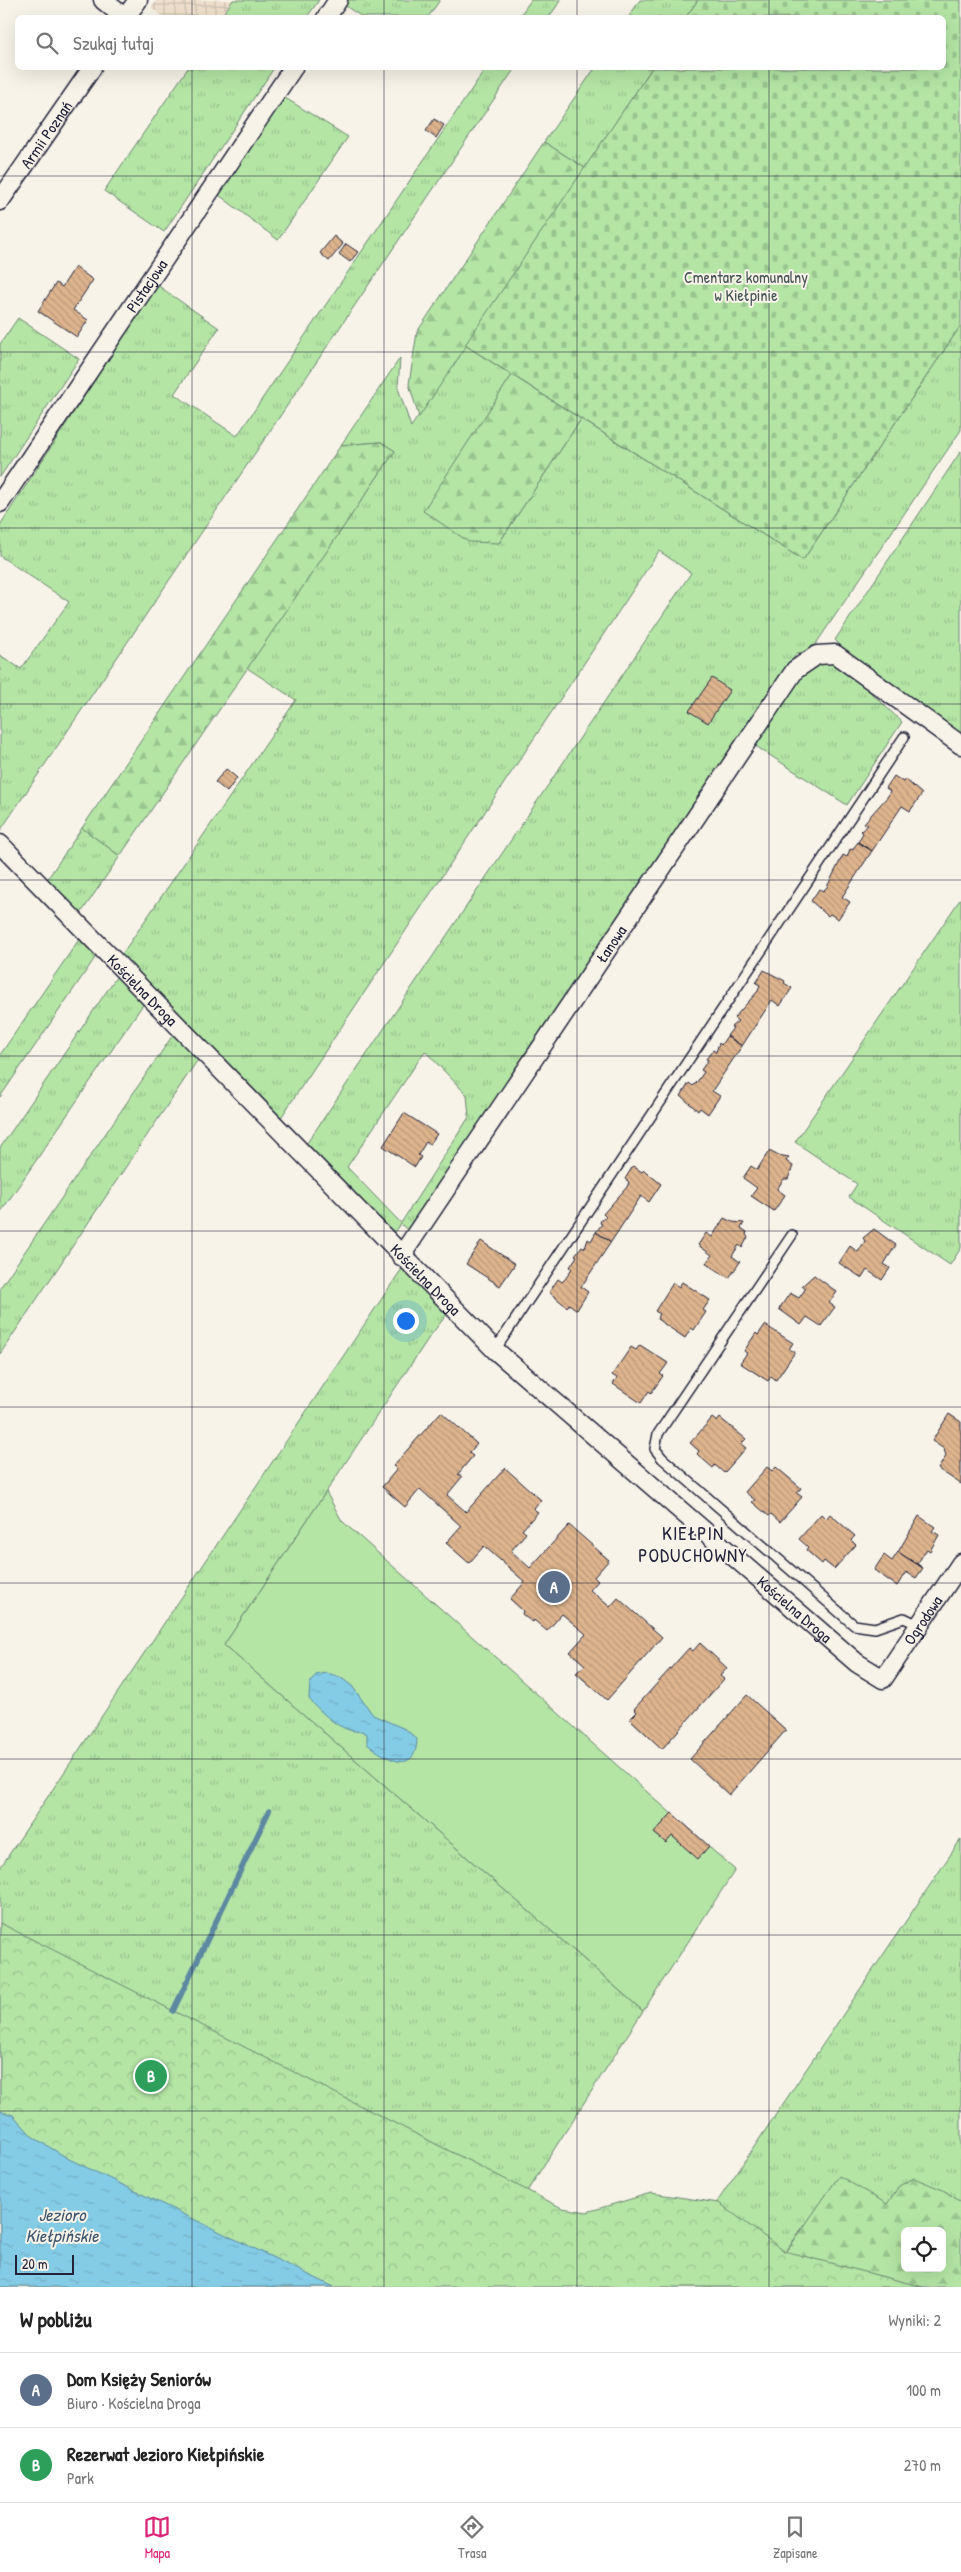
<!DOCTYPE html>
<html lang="pl">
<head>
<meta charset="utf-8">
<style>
  body { margin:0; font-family:"Patrick Hand",sans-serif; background:#f2f2f2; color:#222 }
  .controls { position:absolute; right:15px; bottom:15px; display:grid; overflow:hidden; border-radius:8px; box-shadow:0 5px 20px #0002 }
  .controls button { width:45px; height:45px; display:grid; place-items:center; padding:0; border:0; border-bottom:1px solid #e0e0e0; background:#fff; color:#222; font:25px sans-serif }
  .scale { position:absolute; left:15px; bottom:12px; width:59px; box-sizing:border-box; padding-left:5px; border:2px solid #22223b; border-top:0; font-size:14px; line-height:18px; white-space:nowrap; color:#22223b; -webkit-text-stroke:4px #f7f3e8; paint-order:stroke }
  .you { position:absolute; left:405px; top:1320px; width:18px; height:18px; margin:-12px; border:4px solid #fff; border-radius:50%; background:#1a73e8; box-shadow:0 0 0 8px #1a73e833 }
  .badge { display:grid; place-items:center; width:32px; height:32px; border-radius:50%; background:#db2777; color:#fff; font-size:16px; font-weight:700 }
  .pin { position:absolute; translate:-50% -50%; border:2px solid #fff; box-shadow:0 1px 5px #0006 }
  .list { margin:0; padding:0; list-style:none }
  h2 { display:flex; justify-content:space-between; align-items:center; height:65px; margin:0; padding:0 20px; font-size:21px }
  h2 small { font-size:16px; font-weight:400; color:#767676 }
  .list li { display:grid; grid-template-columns:32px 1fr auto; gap:15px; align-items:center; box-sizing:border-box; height:75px; padding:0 20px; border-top:1px solid #e0e0e0 }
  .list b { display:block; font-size:19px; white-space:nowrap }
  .list p { margin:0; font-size:16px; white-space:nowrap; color:#767676 }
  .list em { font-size:16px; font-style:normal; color:#767676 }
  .icon { flex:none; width:28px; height:28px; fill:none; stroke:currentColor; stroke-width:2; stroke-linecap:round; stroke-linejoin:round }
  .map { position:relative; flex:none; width:961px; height:2287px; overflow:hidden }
  .search { position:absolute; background:#fff; box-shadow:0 5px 20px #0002; left:15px; right:15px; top:15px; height:55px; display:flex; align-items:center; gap:12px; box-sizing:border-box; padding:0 18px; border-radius:8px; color:#767676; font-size:19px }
  .sheet { height:215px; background:#fff }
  nav { display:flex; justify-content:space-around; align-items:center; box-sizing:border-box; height:70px; border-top:1px solid #e0e0e0; background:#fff; font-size:14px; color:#767676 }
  nav a { display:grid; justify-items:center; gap:2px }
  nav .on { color:#db2777 }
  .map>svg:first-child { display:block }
  .industrial { fill:url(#industrial-grid) }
  .grass { fill:url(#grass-tufts); stroke:#6b8470; fill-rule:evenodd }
  .forest { fill:url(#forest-firs); stroke:#6b8470; fill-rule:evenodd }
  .cemetery { fill:url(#cemetery-stones); stroke:#6b8470 }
  .park { fill:url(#park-crowns); stroke:#6b8470 }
  .garden { fill:#b4e5a5; stroke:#6b8470 }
  .water { fill:url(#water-ripples); stroke:#5d88a1 }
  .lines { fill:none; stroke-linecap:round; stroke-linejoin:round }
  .stream { stroke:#5d88a1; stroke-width:5.5 }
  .building { fill:url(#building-back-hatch); stroke:#22223b }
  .service-casing { stroke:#22223b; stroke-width:12 }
  .minor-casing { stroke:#22223b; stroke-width:21 }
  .service { stroke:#f7f3e8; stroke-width:9 }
  .minor { stroke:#f7f3e8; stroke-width:18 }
  .grid { fill:none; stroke:#22223b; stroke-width:1; stroke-opacity:0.55 }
  .labels { text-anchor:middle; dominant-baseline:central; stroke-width:4; stroke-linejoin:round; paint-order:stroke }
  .street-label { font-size:16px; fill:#22223b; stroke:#f7f3e8 }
  .park-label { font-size:16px; fill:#465356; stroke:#f7f3e8 }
  .water-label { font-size:18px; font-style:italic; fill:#3f556e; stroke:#f7f3e8 }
  .quarter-label { font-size:19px; letter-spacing:1px; fill:#22223b; stroke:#f7f3e8 }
</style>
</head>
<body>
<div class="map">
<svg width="961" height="2287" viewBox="0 0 961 2287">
  <defs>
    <pattern id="industrial-grid" width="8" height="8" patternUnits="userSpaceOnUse" patternTransform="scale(1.25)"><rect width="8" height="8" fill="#efe0cd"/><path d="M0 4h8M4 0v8" fill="none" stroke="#cdc0b1"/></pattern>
    <pattern id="grass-tufts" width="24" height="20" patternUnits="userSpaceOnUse" patternTransform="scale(1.25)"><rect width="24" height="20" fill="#b4e5a5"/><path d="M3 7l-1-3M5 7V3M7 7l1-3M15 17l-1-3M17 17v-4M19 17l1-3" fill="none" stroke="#9ac48f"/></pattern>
    <pattern id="forest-firs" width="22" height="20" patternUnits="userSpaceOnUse" patternTransform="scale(1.25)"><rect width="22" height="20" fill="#b4e5a5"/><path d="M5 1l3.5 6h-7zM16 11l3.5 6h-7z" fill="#9ac48f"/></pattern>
    <pattern id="cemetery-stones" width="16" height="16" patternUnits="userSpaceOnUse" patternTransform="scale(1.25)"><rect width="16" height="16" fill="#b4e5a5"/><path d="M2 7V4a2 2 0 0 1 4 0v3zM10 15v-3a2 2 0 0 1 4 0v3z" fill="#9ac48f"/></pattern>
    <pattern id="park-crowns" width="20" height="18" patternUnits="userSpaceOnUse" patternTransform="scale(1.25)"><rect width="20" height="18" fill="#b4e5a5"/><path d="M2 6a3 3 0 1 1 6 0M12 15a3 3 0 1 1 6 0" fill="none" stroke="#9ac48f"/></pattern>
    <pattern id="water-ripples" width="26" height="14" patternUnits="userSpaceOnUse" patternTransform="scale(1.25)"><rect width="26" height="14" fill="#84cce5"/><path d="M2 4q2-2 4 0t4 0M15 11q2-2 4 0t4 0" fill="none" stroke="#72afc5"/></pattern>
    <pattern id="building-back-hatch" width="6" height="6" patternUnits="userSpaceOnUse" patternTransform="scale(1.25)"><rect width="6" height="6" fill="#ddb48d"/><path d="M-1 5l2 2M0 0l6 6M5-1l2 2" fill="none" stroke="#bd9a7b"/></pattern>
  </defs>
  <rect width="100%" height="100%" fill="#f7f3e8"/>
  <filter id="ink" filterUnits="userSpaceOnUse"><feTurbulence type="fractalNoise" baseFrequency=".02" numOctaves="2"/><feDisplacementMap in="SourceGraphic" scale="10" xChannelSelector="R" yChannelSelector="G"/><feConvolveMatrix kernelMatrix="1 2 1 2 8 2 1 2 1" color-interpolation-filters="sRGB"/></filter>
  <g filter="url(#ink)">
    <path class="industrial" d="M157 0H233L221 17H164L151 8Z"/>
    <path class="grass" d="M233 0H319L307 17H221Z
      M347 0H440L428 17H362L344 5Z
      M531 0H561L549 17H519Z
      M640 0H698L686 17 628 18Z
      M188 68H274L164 232 104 191Z
      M486 68H515L0 831V655L21 669 69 602 0 556V525L157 285 219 328 174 394 237 436Z
      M595 68H652L585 168 544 142Z
      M282 96 348 137 278 240 219 195Z
      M18 318 79 359 0 477V344Z
      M961 325V430L811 651 797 653 408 1231 401 1224 392 1236 305 1146 691 573 659 551 280 1119 120 957 296 700 247 668 395 451 381 442 341 445 400 358 398 388 411 427 465 345 512 375 474 434 499 543 581 419 803 560ZM425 1051 467 1095 469 1117 401 1223 347 1167Z
      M961 451V736L858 663 835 640Z
      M828 661 866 688 902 722 847 805 754 745 807 668Z
      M82 828 120 856 79 916 46 881Z
      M961 898V1248L950 1265 849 1197 857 1184 795 1142Z
      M80 938 97 955 0 1097V1055Z
      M117 976 144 1003 0 1213V1148Z
      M175 1032 199 1058 0 1354V1288Z
      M403 1267 448 1313 430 1336 224 1645 643 2011 488 2252 417 2287 0 2102V1868Z
      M961 1839V2202L943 2190 899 2186 888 2204 804 2225 762 2287H660Z"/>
    <path class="forest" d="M544 142 585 168 419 417 409 384 417 332Z
      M512 375 581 419 499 543 469 542 423 511Z
      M381 442 395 451 120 856 82 828 341 445Z
      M839 2176 887 2204 899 2186 914 2178 943 2190 961 2202V2287H762ZM905 2231H942V2268H905Z"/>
    <path class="cemetery" d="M698 0H961V325L803 560 465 345 652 68H944V18L686 17Z"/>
    <path class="park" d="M0 1923 562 2208 587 2212 651 2193 719 2203 784 2251 923 2287H0Z"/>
    <path class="garden" d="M326 1492 342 1521 735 1870 643 2011 224 1645Z"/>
    <path class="water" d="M327 1673 340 1677 352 1686 373 1715 405 1729 417 1739C416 1778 384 1757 367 1744V1734L362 1731C342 1734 322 1713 309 1699L310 1683 316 1675Z
      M0 2111 13 2115 33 2137 69 2159 334 2287H0Z"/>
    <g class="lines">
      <path class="stream" d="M173 2011 269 1811"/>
    </g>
    <path class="building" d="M434 119 444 125 436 138 426 131Z
      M334 236 343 244 329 261 320 253Z
      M346 244 358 252 350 262 339 254Z
      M75 267 93 280 73 310 88 320 77 337 38 311 56 283 62 287Z
      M712 678 730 690 708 723 689 711Z
      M226 769 237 778 227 792 215 782Z
      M894 776 903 782 905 779 922 794 910 811 902 806 872 851 858 842 863 833 861 831 868 825 864 823 888 796 890 791 886 788Z
      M858 842 872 851 842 897 850 902 838 919 830 914 828 916 811 901 819 889 823 891 827 887 843 855 847 857 850 849 852 850Z
      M764 970 785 981 784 983 792 988 780 1006 772 1000 742 1046 727 1036 733 1028 731 1027 738 1021 734 1018 758 991 760 985 756 983Z
      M727 1036 742 1046 712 1091 720 1096 708 1114 700 1108 698 1111 681 1096 689 1083 693 1086 697 1082 704 1072 701 1070 708 1060 706 1059 713 1050 716 1052 719 1043 721 1045Z
      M404 1113 437 1134 430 1144 426 1142 418 1155 421 1157 415 1167 383 1146Z
      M769 1151 777 1155 789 1157 786 1161 793 1166 788 1179H784L777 1189 785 1195 774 1211 751 1196 757 1188 743 1178 751 1166 757 1170Z
      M633 1166 642 1172 644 1170 661 1184 649 1202 641 1196 611 1242 596 1232 602 1224 600 1223 601 1220 606 1217 603 1214 627 1187 629 1182 625 1179Z
      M724 1218 732 1222 744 1223 741 1228 747 1232 746 1235 748 1237 742 1248 739 1245 732 1256 740 1262 729 1278 706 1263 712 1255 698 1245 706 1233 712 1237Z
      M874 1229 896 1245 884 1264 890 1268 882 1280 867 1270 862 1278 839 1263 850 1246 858 1252 865 1241 863 1238Z
      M596 1232 611 1242 581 1287 588 1292 577 1310 569 1304 567 1307 549 1292 558 1279 562 1282 566 1278 572 1268 570 1267 577 1256 575 1255 582 1246 585 1248 588 1239 591 1241Z
      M481 1241 515 1264 500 1286 466 1264Z
      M814 1275 837 1292 829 1303 835 1307 821 1326 807 1317 801 1325 779 1309 790 1293 799 1298 806 1288 802 1286Z
      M682 1282 710 1300 703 1310 706 1312 694 1330 691 1328 685 1338 657 1319 660 1314 655 1311 673 1283 679 1287Z
      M765 1325 793 1343 789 1349 795 1352 776 1380 771 1376 768 1381 740 1363 747 1353 744 1351 756 1333 758 1335Z
      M640 1345 668 1363 660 1374 663 1376 651 1393 649 1391 641 1403 613 1384 617 1378 612 1375 631 1347 636 1350Z
      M441 1412 477 1444 469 1453 473 1456 458 1474 462 1477 447 1495 466 1512 505 1468 541 1500 533 1509 538 1512 522 1530 526 1533 511 1551 530 1568 569 1525 609 1560 594 1577 598 1581 590 1590 610 1607 618 1598 662 1637 607 1700 576 1673 585 1665 570 1652 586 1634 562 1614 547 1631 534 1620 533 1622 528 1619 522 1614 523 1611 510 1599 525 1582 484 1546 469 1563 446 1543 461 1526 420 1489 405 1507 382 1487 397 1469 393 1466Z
      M949 1414 961 1422V1484L938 1469 946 1456 944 1449 932 1441Z
      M712 1418 717 1422 720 1418 746 1439 741 1444 746 1448 724 1473 715 1465 713 1468 697 1454 699 1451 690 1443Z
      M767 1467 772 1471 776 1467 801 1488 797 1493 802 1497 780 1522 771 1514 769 1516 752 1502 755 1500 745 1492Z
      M821 1514 826 1519 830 1514 855 1536 851 1540 856 1545 834 1569 824 1561 822 1564 806 1550 808 1547 799 1539Z
      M919 1516 935 1527 932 1531 939 1535 930 1551 927 1549 917 1564 923 1568 898 1552Z
      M898 1552 923 1568 916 1578 906 1572 897 1586 874 1570 884 1555 892 1561Z
      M700 1643 727 1668 720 1676 724 1679 662 1749 630 1719 637 1712 634 1709 689 1648 693 1651Z
      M747 1695 786 1730 729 1795 690 1759Z
      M672 1813 709 1846 698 1859 672 1836 666 1843 654 1833Z"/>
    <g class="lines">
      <defs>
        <path id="service" d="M792 1235 658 1434 655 1449 662 1458 854 1625 875 1628 904 1618 919 1625
          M495 1350 904 737"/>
        <g id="minor">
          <path d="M103 0 125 18"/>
          <path d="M125 18 138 0"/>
          <path d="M326 18 338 0"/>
          <path id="s1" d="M0 201 92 68"/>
          <path id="s2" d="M0 503 293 68"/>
          <path id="s3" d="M0 844 495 1350 857 1663 883 1679 961 1563"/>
          <path id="s4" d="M401 1256 795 670 817 655 835 654 961 745"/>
        </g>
      </defs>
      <use href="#service" class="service-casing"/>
      <use href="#minor" class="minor-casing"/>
      <use href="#service" class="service"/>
      <use href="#minor" class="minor"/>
    </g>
  </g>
  <path class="grid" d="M192 0V18M384 0V18M577 0V18M769 0V18M192 68V2287M384 68V2287M577 68V2287M769 68V2287M0 176H961M0 352H961M0 528H961M0 704H961M0 880H961M0 1056H961M0 1231H961M0 1407H961M0 1583H961M0 1759H961M0 1935H961M0 2111H961"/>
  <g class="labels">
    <g class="street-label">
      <text stroke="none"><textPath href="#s1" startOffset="81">Armii Poznań</textPath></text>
      <text stroke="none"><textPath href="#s2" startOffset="262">Pistacjowa</textPath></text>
      <text stroke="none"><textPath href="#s4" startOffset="376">Łanowa</textPath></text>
      <text stroke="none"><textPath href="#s3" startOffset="204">Kościelna Droga</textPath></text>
      <text stroke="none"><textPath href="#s3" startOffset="609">Kościelna Droga</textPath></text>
      <text stroke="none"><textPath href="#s3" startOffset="1104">Kościelna Droga</textPath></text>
      <text stroke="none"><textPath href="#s3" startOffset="1288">Ogrodowa</textPath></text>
    </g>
    <g class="park-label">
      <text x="746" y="277">Cmentarz komunalny<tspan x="746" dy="18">w Kiełpinie</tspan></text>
    </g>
    <g class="water-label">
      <text x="62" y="2214">Jezioro<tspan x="62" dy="21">Kiełpińskie</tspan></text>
    </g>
    <g class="quarter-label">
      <text x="693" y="1533">KIEŁPIN<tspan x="693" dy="22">PODUCHOWNY</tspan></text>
    </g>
  </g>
</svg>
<div class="controls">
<button><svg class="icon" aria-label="locate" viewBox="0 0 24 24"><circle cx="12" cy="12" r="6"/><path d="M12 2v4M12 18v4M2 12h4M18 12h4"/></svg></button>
</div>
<div class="scale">20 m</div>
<div class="you"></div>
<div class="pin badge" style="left:554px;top:1587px;background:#5c6f8a">A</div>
<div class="pin badge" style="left:151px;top:2076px;background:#2e9e5b">B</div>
<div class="search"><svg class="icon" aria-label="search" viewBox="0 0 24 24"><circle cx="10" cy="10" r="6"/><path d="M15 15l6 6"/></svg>Szukaj tutaj</div>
</div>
<section class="sheet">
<h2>W pobliżu<small>Wyniki: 2</small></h2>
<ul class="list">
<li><span class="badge" style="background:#5c6f8a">A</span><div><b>Dom Księży Seniorów</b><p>Biuro · Kościelna Droga</p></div><em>100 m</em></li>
<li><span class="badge" style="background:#2e9e5b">B</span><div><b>Rezerwat Jezioro Kiełpińskie</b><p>Park</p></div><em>270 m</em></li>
</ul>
</section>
<nav>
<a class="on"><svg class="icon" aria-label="map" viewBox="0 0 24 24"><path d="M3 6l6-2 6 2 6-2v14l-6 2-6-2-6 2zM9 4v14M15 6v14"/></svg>Mapa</a>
<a><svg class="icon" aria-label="directions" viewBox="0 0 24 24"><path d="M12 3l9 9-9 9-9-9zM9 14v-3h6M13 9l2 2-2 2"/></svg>Trasa</a>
<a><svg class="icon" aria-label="saved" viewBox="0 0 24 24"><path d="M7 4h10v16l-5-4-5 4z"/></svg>Zapisane</a>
</nav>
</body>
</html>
